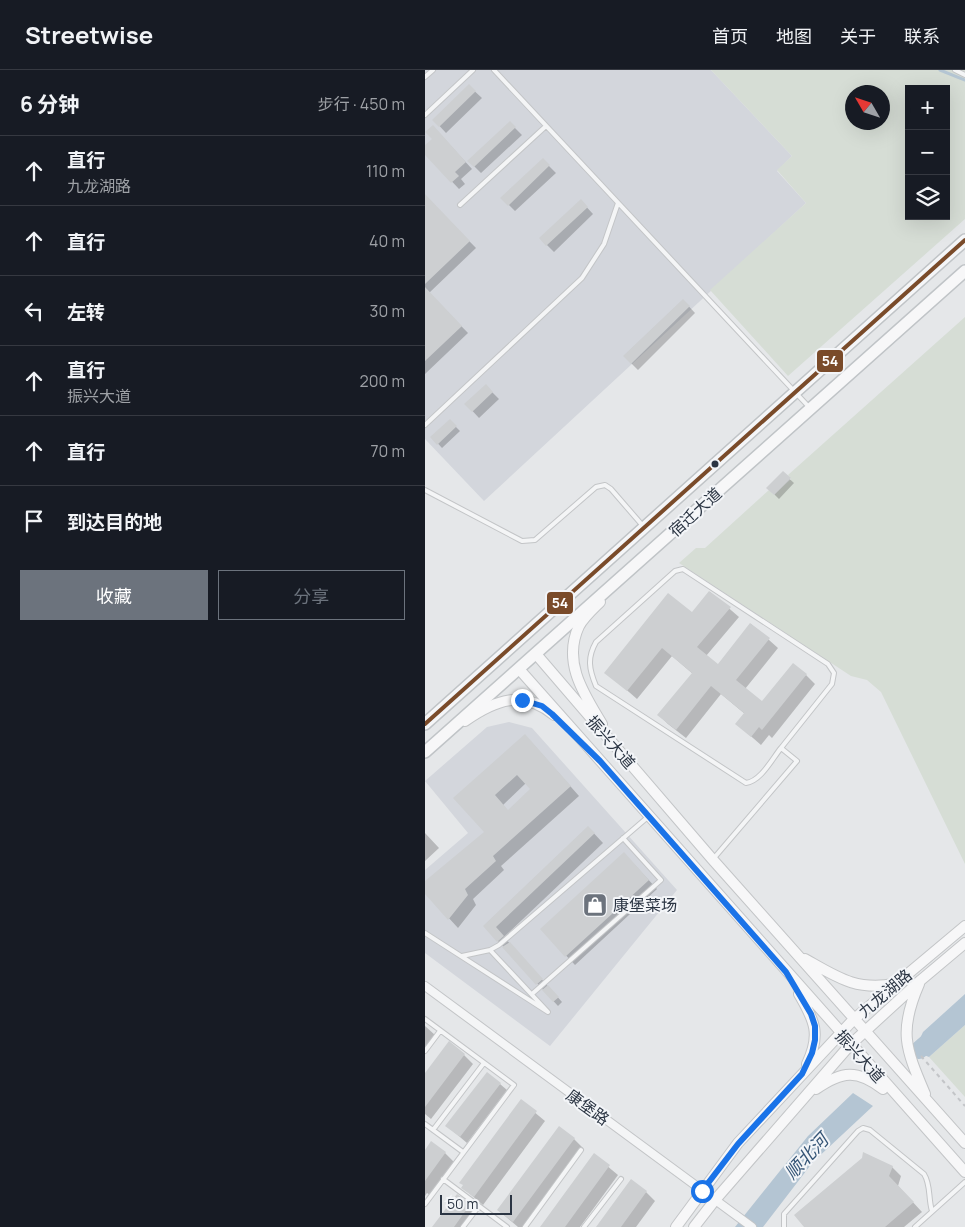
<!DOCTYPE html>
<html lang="zh">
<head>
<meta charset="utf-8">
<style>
  body { margin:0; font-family:Manrope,"Noto Sans SC",sans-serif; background:#20242c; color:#f1f3f6 }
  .controls { position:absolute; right:15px; top:15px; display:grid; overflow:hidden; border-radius:0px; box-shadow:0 5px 20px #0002 }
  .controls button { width:45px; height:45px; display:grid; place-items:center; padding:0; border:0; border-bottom:1px solid #363941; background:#171b24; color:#f1f3f6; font:25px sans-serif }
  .compass { position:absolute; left:420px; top:15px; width:45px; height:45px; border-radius:50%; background:#171b24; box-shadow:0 5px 20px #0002; rotate:309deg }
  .scale { position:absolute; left:15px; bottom:12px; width:72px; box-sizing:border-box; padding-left:5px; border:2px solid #2b3543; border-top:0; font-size:14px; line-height:18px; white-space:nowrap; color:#2b3543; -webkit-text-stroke:4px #f3f5f8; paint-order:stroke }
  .stop { position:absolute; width:15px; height:15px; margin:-11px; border:4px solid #1a73e8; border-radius:50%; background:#fff }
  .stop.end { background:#1a73e8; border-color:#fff; box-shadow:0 1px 5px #0008 }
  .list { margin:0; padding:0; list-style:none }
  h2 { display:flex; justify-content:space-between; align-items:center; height:65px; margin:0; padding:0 20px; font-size:21px }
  h2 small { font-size:16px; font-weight:400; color:#9ea1a6 }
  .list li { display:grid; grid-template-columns:32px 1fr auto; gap:15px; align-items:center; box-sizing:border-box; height:70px; padding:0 20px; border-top:1px solid #363941 }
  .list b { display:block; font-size:19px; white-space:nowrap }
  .list p { margin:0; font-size:16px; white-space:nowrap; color:#9ea1a6 }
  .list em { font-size:16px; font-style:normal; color:#9ea1a6 }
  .actions { display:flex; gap:10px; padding:15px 20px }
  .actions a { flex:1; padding:11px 0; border:1px solid #6c737d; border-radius:0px; text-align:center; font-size:18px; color:#6c737d }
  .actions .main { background:#6c737d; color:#fff }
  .icon { flex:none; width:28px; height:28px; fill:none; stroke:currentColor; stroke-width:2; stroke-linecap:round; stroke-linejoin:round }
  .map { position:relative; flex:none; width:540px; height:1157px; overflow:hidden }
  header { display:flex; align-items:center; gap:30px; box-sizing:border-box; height:70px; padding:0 25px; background:#171b24; border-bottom:1px solid #363941 }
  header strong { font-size:24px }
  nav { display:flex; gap:28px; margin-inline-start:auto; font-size:18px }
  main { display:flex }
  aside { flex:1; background:#171b24 }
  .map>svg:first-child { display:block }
  .built { fill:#d3d6dc }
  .green { fill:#d6ddd5; fill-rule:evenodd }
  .water { fill:#b4c5d3 }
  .shadow { fill:#0003; fill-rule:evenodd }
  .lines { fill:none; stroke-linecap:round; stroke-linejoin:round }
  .stream { stroke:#b4c5d3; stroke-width:3 }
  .river { stroke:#b4c5d3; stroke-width:18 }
  .building { fill:#cdcfd1; fill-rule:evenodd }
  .lane-casing { stroke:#c3c5c7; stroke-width:6 }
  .street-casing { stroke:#c3c5c7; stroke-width:10 }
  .secondary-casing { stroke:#c3c5c7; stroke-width:12 }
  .primary-casing { stroke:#c0c4c7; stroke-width:14 }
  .path { stroke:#c3c5c8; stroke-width:2; stroke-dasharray:4 4; stroke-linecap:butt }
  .lane { stroke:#f4f5f6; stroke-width:4 }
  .street { stroke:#f4f5f6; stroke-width:8 }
  .secondary { stroke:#f7f7f8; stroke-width:10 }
  .primary { stroke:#f7f7f8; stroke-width:11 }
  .bus-1-casing { stroke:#f3f5f8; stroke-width:8 }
  .bus-1 { stroke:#7a4b2a; stroke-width:4 }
  .route { stroke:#1a73e8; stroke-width:6 }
  .bus-dot { fill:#2b3543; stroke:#f3f5f8; stroke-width:2 }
  .labels { text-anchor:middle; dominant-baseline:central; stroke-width:4; stroke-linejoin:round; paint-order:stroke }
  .street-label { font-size:16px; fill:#2b3543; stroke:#f3f5f8 }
  .poi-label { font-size:16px; fill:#2b3543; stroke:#f3f5f8; text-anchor:start }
  .water-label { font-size:18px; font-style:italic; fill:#355576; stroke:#f3f5f8 }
  .line-badge { stroke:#f3f5f8; stroke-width:2 }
  .badge-label { font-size:14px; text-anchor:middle; font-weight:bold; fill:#fff }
</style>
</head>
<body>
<header>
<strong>Streetwise</strong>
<nav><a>首页</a><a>地图</a><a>关于</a><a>联系</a></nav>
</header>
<main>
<aside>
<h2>6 分钟<small>步行 · 450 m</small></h2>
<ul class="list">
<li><svg class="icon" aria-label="ahead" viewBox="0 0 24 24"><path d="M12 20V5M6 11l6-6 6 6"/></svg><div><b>直行</b><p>九龙湖路</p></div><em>110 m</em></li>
<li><svg class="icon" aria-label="ahead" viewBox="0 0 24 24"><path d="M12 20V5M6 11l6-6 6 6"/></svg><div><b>直行</b></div><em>40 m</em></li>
<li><svg class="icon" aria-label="left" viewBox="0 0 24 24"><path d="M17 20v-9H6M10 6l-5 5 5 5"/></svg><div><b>左转</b></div><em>30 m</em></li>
<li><svg class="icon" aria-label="ahead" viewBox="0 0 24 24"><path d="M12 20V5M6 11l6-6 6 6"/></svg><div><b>直行</b><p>振兴大道</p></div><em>200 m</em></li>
<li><svg class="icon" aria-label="ahead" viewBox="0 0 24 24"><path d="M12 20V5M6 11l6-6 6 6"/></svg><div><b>直行</b></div><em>70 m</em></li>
<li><svg class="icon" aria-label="arrive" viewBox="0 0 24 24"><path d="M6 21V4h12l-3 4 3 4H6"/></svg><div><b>到达目的地</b></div></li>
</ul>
<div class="actions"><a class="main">收藏</a><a>分享</a></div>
</aside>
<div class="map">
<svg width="540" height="1157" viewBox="0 0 540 1157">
  <rect width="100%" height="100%" fill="#e5e7e9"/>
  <path class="built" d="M0 0H286L367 86 352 101 381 133 59 431 0 369Z
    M84 652 107 658 252 820 125 976 0 883V800L43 763 0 711 62 657Z"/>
  <path class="green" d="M286 0H540V149L363 306 285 220 381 133 352 100 367 86ZM484 19H521V146H484ZM428 22H458V52H428Z
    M540 247V794L456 622 442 610 426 606 254 493 271 478H280L344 420 349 425 366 409 363 405Z
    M540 955V1027L504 987Z"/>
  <path class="water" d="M540 924V955L504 987 499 985 493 973 498 962Z
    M428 1023 448 1036 388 1092 338 1157H310L383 1066Z"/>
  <path class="shadow" d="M44 16 57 28 21 63 9 50Z
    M85 53 97 65 56 103 44 91Z
    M14 63 47 99 36 109 40 114 34 119 0 83V77Z
    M118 90 131 103 90 141 77 128Z
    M0 126 51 178 4 223 43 263 0 304Z
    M156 131 168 144 129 182 116 169Z
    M258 230 270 243 213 300 199 286Z
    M61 316 74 329 54 348 41 334Z
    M25 351 35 361 17 378 7 367Z
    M358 403 369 413 354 429 343 418Z
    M285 522 314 547 281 586 293 595 326 554 353 578 320 619 337 633 381 605 390 614 347 668 344 665 336 675 312 654 320 644 296 624 261 668 243 654 234 645 268 604 247 586 212 629 181 602 267 544Z
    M108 674 154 726 76 796 79 800 48 829 51 835 33 858 0 822V813L61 763 30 728ZM101 713 107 719 83 741 78 735Z
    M163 757 178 773 79 867 137 932 133 936 59 856Z
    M0 763 14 778 0 791Z
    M208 793 232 819 150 895 117 860Z
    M0 956 10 965 0 978Z
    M39 985 48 994 6 1049 0 1044V1005Z
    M75 1014 82 1020 42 1073 22 1056Z
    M96 1031 120 1051 58 1135 38 1118Z
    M149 1069 158 1078 100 1157H93L73 1140Z
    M0 1082 20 1083 29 1092 5 1125 2 1123 0 1126Z
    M169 1085 193 1105 155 1157H116Z
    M467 1097 476 1106 473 1116 497 1142 479 1157H380Z
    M221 1122 230 1131 211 1157H173Z
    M43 1134 50 1141 40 1157H9Z"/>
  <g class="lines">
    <path class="stream" d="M515 0 540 10"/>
    <path class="river" d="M494 980 540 940"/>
  </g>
  <path class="building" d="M44 14 51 21 14 57 7 50Z
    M85 51 91 57 49 97 42 91Z
    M8 55 41 92 30 102 34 106 26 113 0 85V75L7 69 0 62Z
    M118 88 125 95 83 136 75 128Z
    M0 124 45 171 0 214Z
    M156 129 163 137 121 176 114 168Z
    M0 217 37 256 0 291Z
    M258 229 265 236 206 294 198 286Z
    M61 314 68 322 47 342 39 334Z
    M25 349 32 356 12 375 5 367Z
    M358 401 366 408 349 425 341 418Z
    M284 521 306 537 272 577 293 594 325 553 345 568 311 610 337 631 368 593 382 604 337 660 334 657 326 667 310 654 319 643 286 616 251 660 232 645 267 603 237 578 202 621 179 603 243 523 267 542Z
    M100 664 146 716 68 786 71 791 40 819 43 825 23 850 0 824V811L59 762 28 728ZM92 705 105 719 83 740 70 725Z
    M163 756 170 763 71 857 79 866 72 872 58 856Z
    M199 782 224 810 140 887 115 859Z
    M85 872 118 909 111 915 77 877Z
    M123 915 134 927 128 932 117 920Z
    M24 971 40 984 0 1037V1003Z
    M62 1002 76 1013 35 1067 20 1056Z
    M96 1029 112 1041 49 1127 36 1118 38 1115 34 1113Z
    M134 1056 150 1068 88 1152 72 1140Z
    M6 1071 21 1082 0 1111V1080Z
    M438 1082 468 1096 464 1106 489 1132 460 1157H379L369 1145 437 1088Z
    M169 1083 185 1095 140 1157H115Z
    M206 1109 222 1121 196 1157H171Z
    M32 1124 44 1133V1136L29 1157H7Z"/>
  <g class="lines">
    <defs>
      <path id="lane" d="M69 0 384 337
        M530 0 540 5
        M0 7 8 0
        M0 45 48 0
        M35 135 121 56
        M0 355 157 208 179 174 193 133
        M0 420 97 471 110 470 171 417 180 415 186 419 218 456
        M289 788 372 691 356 678 407 614 409 603 403 594 258 499 250 501 171 572C162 588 164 599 171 616L321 713C336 711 347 689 356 678
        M0 863 123 942 65 880 37 886
        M65 880 74 875 224 746
        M107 924 236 810 198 768
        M0 949 89 1015 0 1134
        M0 981 15 961
        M0 1054 38 1082
        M8 1060 59 993
        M18 1109 82 1157
        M38 1157 54 1136
        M100 1157 156 1080
        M159 1157 196 1109
        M359 1157V1144L433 1061 438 1058 445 1060 499 1104C506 1115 503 1128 507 1141
        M490 1157 540 1112"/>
      <path id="street" d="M0 916 327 1157"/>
      <path id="secondary" d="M175 532C168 539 159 547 154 556 137 592 159 624 177 654
        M111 584 288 790 540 1073
        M94 599 540 1102
        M40 651C70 630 98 619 129 645
        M380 889C412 907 431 921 469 914
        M494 914C473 962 481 979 500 1024
        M374 924C390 951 396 965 382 994
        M391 1019C417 1001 432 999 458 1019
        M251 1157 313 1073 429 949 540 856
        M269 1157 290 1130 425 975 496 910 540 873"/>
      <path id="primary" d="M0 654 540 170
        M0 682 540 201"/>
    </defs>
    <use href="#lane" class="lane-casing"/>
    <use href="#street" class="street-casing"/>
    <use href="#secondary" class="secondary-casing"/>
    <use href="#primary" class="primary-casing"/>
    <path class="path" d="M496 986 540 1036"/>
    <use href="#lane" class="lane"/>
    <use href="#street" class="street"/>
    <use href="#secondary" class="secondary"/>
    <use href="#primary" class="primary"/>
    <defs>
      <path id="bus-1" d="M0 654 540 170"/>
    </defs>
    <use href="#bus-1" class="bus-1-casing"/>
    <use href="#bus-1" class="bus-1"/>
  </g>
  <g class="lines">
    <path class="route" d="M97 630 117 636 127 644 175 691 361 902 386 944 390 956V970L387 983 377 1004 313 1074 277 1121"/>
  </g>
  <defs>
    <symbol id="shop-square" viewBox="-11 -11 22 22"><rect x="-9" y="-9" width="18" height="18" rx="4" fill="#6c737d" stroke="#f3f5f8"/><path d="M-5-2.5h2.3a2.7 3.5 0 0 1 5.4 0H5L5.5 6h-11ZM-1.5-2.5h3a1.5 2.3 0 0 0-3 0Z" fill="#fff"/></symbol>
  </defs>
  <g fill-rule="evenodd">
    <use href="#shop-square" x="156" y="821" width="28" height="28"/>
  </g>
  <circle class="bus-dot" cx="290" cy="394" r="4.5"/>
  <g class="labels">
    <g class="street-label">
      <text transform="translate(270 442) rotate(-42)">宿迁大道</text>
      <text transform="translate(186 672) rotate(49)">振兴大道</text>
      <text transform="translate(460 923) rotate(-40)">九龙湖路</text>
      <text transform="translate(435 986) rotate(48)">振兴大道</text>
      <text transform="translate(163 1037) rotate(36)">康堡路</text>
    </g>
    <g class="poi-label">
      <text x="188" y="835">康堡菜场</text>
    </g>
    <g class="water-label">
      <text transform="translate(381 1086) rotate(-47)">顺北河</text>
    </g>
  </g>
  <g class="line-badge">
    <rect x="391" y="279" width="28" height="24" rx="5" fill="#7a4b2a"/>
    <rect x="121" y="521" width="28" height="24" rx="5" fill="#7a4b2a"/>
  </g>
  <g class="badge-label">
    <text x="405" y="296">54</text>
    <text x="135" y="538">54</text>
  </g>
</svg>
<div class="controls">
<button>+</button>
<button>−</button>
<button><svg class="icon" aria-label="layers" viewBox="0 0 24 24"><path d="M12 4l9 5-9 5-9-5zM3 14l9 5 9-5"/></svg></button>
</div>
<svg class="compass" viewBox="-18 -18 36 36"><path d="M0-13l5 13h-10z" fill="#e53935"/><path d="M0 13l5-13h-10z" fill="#9ea1a6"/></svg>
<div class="scale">50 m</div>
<div class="stop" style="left:277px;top:1121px"></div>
<div class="stop end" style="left:97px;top:630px"></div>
</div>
</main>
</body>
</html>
